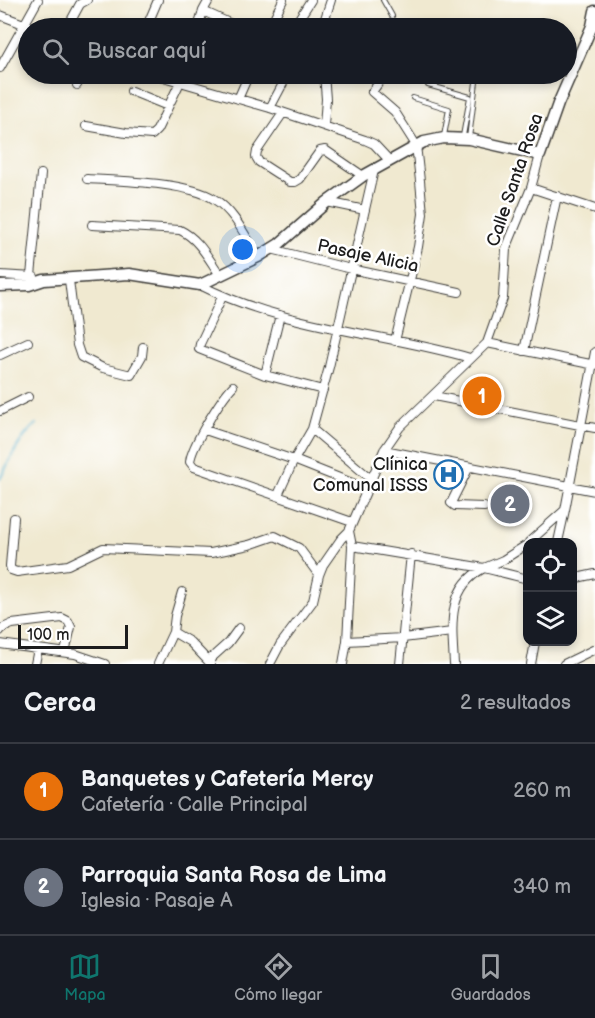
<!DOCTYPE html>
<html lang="es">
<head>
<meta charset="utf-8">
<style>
  body { margin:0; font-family:"Balsamiq Sans",sans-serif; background:#242831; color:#f1f3f6 }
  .controls { position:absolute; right:18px; bottom:18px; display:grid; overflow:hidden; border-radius:12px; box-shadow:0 3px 9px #0003 }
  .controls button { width:54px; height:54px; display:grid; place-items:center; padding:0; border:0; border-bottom:2px solid #363941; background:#171b24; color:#f1f3f6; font:30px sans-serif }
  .scale { position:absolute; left:18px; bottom:15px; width:110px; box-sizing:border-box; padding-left:6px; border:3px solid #1c1c1c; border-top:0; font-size:16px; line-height:21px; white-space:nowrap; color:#1c1c1c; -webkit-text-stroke:4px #fff; paint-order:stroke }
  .you { position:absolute; left:243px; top:250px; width:21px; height:21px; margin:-15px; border:4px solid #fff; border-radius:50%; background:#1a73e8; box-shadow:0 0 0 9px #1a73e833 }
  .badge { display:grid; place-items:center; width:39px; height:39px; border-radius:50%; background:#0f766e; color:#fff; font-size:20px; font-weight:700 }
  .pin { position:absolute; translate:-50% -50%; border:3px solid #fff; box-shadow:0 2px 6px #0006 }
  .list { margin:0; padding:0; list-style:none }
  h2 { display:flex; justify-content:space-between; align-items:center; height:78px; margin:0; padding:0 24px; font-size:26px }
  h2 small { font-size:20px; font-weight:400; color:#9ea1a6 }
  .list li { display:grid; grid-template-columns:39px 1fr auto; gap:18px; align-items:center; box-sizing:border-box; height:96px; padding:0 24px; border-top:2px solid #363941 }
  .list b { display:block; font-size:22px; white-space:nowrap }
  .list p { margin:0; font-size:20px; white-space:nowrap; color:#9ea1a6 }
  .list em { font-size:20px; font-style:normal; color:#9ea1a6 }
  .icon { flex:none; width:33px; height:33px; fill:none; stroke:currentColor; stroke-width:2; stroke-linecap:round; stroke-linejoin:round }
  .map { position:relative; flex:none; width:595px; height:664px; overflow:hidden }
  .search { position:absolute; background:#171b24; box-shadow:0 3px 9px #0003; left:18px; right:18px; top:18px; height:66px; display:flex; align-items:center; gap:15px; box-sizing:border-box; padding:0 21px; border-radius:33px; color:#9ea1a6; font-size:22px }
  .sheet { height:270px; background:#171b24 }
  nav { display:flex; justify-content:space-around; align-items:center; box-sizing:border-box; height:84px; border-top:2px solid #363941; background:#171b24; font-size:16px; color:#9ea1a6 }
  nav a { display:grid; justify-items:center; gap:3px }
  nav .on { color:#0f766e }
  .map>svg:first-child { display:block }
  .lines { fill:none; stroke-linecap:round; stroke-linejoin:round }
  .stream { stroke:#53b2d2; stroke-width:2 }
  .lane-casing { stroke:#3c3b37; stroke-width:6 }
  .street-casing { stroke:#3c3b37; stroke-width:10 }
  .secondary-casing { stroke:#3c3b37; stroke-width:13 }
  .lane { stroke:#fff; stroke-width:4 }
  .street { stroke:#fff; stroke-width:8 }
  .secondary { stroke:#fff; stroke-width:10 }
  .labels { text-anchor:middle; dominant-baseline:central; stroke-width:5; stroke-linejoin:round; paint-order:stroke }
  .street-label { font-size:18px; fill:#1c1c1c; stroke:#fff }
  .poi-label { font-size:18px; fill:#1c1c1c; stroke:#fff; text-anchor:end }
</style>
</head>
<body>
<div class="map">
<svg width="595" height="664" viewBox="0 0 595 664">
  <rect width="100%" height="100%" fill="#fff"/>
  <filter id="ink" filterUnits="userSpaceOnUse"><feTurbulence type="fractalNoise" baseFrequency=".0167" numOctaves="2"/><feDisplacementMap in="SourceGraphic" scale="12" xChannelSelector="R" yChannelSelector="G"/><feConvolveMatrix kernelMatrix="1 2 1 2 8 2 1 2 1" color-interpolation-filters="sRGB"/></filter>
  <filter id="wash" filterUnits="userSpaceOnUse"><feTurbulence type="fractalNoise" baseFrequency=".008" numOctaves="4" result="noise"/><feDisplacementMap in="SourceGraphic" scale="24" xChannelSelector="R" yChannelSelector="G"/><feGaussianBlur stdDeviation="1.35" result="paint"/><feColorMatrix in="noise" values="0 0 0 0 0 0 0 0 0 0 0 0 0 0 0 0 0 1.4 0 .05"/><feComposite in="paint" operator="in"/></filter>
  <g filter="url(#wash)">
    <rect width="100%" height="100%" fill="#f0e9d0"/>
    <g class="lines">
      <path class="stream" d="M0 479C10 460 19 439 36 424"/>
    </g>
  </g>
  <g filter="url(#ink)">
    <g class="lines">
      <defs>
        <path id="lane" d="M383 0 392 16
          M428 85 470 97 463 136
          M413 98 449 109 444 136
          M469 138 477 74"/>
        <path id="street" d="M203 11 240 28
          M0 15 34 28
          M67 28 80 4 87 0
          M146 28 158 0
          M198 28 203 11 209 0
          M269 28 283 0
          M293 28 311 0
          M322 28 331 0
          M0 68 38 0
          M153 74 270 108 365 140 374 144 389 160
          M385 74 372 92 395 112 416 145 420 181 423 214 418 247 395 341
          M409 74 414 77
          M77 85 82 74
          M131 91 168 106
          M238 99 249 74
          M270 108 288 74
          M283 113 257 151 256 157 259 162 290 182H295L300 179 320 151 325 150 363 176
          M86 126 126 133 152 135 157 130 184 74
          M324 126 326 99 324 74
          M87 179C119 181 187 182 214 199 234 211 246 237 258 257
          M531 188 595 209
          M327 202 365 210
          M92 225 180 230C199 239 208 258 220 275
          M271 249 351 269 459 292
          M0 275 34 277
          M31 276 41 174
          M69 280 77 345 81 357 103 368 131 375 142 356 143 347
          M200 285C284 328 380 332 470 358
          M222 297 200 344 199 349 265 375 323 390
          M487 343 595 365
          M524 351 557 196
          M0 355 28 342
          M265 375 280 315
          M233 386C221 398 191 447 190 462L194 467 352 522
          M434 396 595 428
          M0 411 28 397
          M312 429 371 479
          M205 430 294 460 367 489
          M384 450 595 491
          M469 467 451 503 455 506 484 507
          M278 495 294 460 312 429 329 367 374 170
          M14 518 10 566 11 570 17 572 68 565 103 548 211 553 249 545 275 536 299 548 319 575
          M529 542 565 510 595 352
          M558 542 565 510
          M352 546 484 568 503 560 528 544
          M572 579 595 574
          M0 631 1 629 12 624 62 618 68 621 71 627 65 652
          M173 632 190 642 211 664
          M347 641 403 638 452 632
          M0 644 75 654 105 664
          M208 661 228 643 239 628
          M35 664 38 649
          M158 664 173 632 175 616 182 592
          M270 664 280 645 313 601 319 575 323 565 341 539 349 531 384 450 400 427 487 343 503 298 506 249 531 188 540 155
          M343 664 347 641 352 546 349 531
          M400 664 411 554
          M454 664C452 627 446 588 484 568L528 579
          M531 664 535 642
          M564 664 595 649"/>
        <path id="secondary" d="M0 286 29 285 44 280 129 274 200 285 258 257 279 244 327 202 363 176 424 142 444 138 469 139 540 155 558 104 592 26 595 11"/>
      </defs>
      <use href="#lane" class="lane-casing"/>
      <use href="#street" class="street-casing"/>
      <use href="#secondary" class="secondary-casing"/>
      <use href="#lane" class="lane"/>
      <use href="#street" class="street"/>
      <use href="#secondary" class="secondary"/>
    </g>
  </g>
  <defs>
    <symbol id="hospital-ring" viewBox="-11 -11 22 22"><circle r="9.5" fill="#fff" stroke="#1f6fb2" stroke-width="1.5"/><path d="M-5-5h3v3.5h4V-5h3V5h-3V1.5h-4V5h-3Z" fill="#1f6fb2"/></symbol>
  </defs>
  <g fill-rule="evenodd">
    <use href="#hospital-ring" x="432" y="458" width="33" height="33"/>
  </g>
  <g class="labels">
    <g class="street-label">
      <text transform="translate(515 180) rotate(-71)">Calle Santa Rosa</text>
      <text transform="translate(368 256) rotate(12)">Pasaje Alicia</text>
    </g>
    <g class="poi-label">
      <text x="428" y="464">Clínica<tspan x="428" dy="21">Comunal ISSS</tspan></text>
    </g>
  </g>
</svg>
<div class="controls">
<button><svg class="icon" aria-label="locate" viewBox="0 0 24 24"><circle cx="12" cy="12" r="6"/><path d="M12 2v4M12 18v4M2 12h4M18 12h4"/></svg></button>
<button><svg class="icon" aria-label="layers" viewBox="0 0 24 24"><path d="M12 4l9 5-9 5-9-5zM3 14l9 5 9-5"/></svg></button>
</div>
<div class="scale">100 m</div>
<div class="you"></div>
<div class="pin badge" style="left:482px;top:396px;background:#e8710a">1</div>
<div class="pin badge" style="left:510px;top:504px;background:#6b7280">2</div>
<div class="search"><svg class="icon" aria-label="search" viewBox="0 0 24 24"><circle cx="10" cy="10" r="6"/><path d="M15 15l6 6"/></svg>Buscar aquí</div>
</div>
<section class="sheet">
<h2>Cerca<small>2 resultados</small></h2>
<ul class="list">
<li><span class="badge" style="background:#e8710a">1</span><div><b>Banquetes y Cafetería Mercy</b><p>Cafetería · Calle Principal</p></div><em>260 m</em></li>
<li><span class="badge" style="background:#6b7280">2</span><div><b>Parroquia Santa Rosa de Lima</b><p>Iglesia · Pasaje A</p></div><em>340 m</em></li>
</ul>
</section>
<nav>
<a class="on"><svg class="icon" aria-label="map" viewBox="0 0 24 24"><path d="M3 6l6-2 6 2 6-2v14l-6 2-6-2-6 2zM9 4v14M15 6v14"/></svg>Mapa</a>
<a><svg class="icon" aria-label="directions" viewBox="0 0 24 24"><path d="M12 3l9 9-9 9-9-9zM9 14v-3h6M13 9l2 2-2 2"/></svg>Cómo llegar</a>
<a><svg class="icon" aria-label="saved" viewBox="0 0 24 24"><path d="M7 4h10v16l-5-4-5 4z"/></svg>Guardados</a>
</nav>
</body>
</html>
